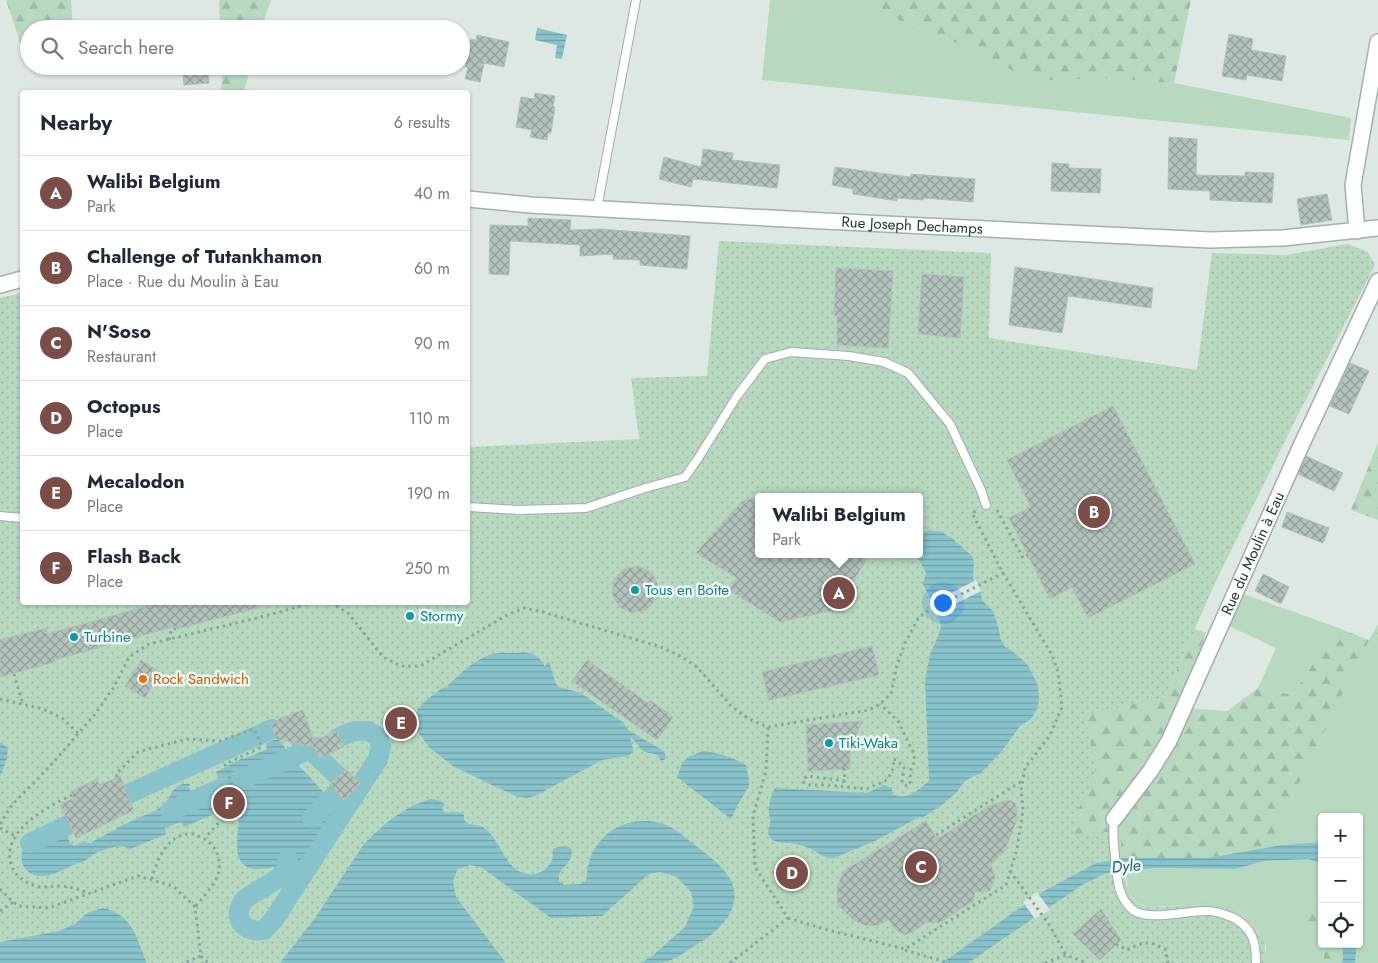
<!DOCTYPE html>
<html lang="en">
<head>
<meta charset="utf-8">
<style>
  body { margin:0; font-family:Jost,sans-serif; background:#f6f6f7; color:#1f2937 }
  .controls { position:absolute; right:15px; bottom:15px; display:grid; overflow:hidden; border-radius:5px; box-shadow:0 1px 4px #0004 }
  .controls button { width:45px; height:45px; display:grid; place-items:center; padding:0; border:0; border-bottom:1px solid #e0e1e3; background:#fff; color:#1f2937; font:25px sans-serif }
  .you { position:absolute; left:942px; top:602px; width:18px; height:18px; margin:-12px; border:4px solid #fff; border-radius:50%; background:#1a73e8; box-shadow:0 0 0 8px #1a73e833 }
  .badge { display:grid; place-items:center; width:32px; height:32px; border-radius:50%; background:#7a4d47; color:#fff; font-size:16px; font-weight:700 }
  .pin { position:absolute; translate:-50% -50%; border:2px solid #fff; box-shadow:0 1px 5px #0006 }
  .popup { position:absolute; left:755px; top:493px; width:168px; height:65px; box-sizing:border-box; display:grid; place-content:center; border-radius:5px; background:#fff; filter:drop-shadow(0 1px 4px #0005); font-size:16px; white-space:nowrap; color:#747a83 }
  .popup b { font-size:19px; color:#1f2937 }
  .popup::after { content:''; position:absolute; left:50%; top:100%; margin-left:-10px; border:10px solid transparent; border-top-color:#fff }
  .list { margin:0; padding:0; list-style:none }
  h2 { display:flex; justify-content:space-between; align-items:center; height:65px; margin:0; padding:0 20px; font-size:21px }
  h2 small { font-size:16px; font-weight:400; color:#747a83 }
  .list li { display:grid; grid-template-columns:32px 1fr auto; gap:15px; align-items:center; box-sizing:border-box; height:75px; padding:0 20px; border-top:1px solid #e0e1e3 }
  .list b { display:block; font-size:19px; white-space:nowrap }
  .list p { margin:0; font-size:16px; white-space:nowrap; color:#747a83 }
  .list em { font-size:16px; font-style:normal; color:#747a83 }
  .icon { flex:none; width:28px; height:28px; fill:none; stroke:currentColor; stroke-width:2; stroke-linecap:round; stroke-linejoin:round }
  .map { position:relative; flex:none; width:1378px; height:963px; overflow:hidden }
  .search { position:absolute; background:#fff; box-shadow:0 1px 4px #0004; left:20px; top:20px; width:450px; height:55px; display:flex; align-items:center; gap:12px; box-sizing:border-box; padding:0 18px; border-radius:28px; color:#747a83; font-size:19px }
  .panel { position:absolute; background:#fff; box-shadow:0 1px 4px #0004; left:20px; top:90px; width:450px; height:515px; border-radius:5px }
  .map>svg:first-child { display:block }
  .green { fill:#b7d9bf }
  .forest { fill:url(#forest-firs) }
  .park { fill:url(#park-dots); fill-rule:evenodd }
  .water { fill:url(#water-rules) }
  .pier { fill:#dee8e3 }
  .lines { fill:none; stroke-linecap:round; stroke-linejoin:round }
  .canal { stroke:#88c3cc; stroke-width:20 }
  .building { fill:url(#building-cross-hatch); stroke:#b1c1ba }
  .lane-casing { stroke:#a1afaa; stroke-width:10 }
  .street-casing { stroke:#a1afaa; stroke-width:18 }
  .secondary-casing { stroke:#9eb4ab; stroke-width:18 }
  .path { stroke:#80aa9c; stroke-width:3; stroke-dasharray:2.5 4; stroke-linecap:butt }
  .lane { stroke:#fff; stroke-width:8 }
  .street { stroke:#fff; stroke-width:15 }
  .secondary { stroke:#fff; stroke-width:15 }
  .culture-dot { fill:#0f9aa8; stroke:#eef6f1; stroke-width:2 }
  .food-dot { fill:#e8710a; stroke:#eef6f1; stroke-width:2 }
  .labels { text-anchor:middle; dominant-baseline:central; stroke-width:5; stroke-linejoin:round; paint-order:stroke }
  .street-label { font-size:15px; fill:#203730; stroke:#eef6f1 }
  .culture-label { font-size:15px; fill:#0d838f; stroke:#eef6f1; text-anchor:start }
  .food-label { font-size:15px; fill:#c56008; stroke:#eef6f1; text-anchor:start }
  .water-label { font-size:16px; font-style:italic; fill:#1e646f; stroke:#eef6f1 }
</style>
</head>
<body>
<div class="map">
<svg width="1378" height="963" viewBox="0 0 1378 963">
  <defs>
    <pattern id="forest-firs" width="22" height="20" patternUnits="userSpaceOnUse" patternTransform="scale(1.25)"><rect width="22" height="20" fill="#b7d9bf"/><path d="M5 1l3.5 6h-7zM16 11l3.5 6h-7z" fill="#9dbba4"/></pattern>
    <pattern id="park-dots" width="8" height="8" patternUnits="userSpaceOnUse" patternTransform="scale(1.25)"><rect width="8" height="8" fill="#b7d9bf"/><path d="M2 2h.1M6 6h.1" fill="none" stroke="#9dbba4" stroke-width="1.8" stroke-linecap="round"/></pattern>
    <pattern id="water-rules" width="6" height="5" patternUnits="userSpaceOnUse" patternTransform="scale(1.25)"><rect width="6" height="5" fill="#88c3cc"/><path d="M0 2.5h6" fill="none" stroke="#6f9fa6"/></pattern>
    <pattern id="building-cross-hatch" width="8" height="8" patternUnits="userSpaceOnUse" patternTransform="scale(1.25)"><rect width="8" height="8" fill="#b3c3bc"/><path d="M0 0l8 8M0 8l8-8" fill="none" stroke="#919f99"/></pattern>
  </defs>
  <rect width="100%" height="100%" fill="#dee8e3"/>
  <path class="green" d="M770 0H865L911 27 976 50 1030 81 1101 78 1174 83 1351 118 1349 140 762 80Z
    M1241 593 1336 627 1293 695 1258 688 1276 648 1229 626Z
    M1369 640 1378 641V963H1355L1357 944H1359V817H1322V842L1282 845 1285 831 1280 822Z
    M1310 859 1319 863 1322 867V898L1300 918 1322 939 1324 963H1266V946L1212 903 1149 907 1136 902 1129 892 1125 871 1155 868 1235 869 1265 861Z"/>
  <path class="forest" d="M6 0H71L73 29H29V53L24 54Z
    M219 0H271L261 29H220Z
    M865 0H1191L1174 83 1101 78 1030 81 976 50 911 27Z
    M222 66H251L244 92H220L222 84Z
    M1378 443V520L1351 510Z
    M1378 624V641L1369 640 1280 822 1285 831 1282 845 1207 858H1123L1096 863 1034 830 1072 709 1165 697 1195 629 1206 633 1181 703 1196 709 1227 711 1258 688 1293 695 1336 627 1369 640Z
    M1322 898V939L1299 918Z
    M1323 944H1342L1343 957 1342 963H1324Z"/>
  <path class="park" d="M719 241 991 253 989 338 1197 370 1212 253 1286 255 1348 244 1368 252 1375 265 1298 415 1215 583 1165 697 1085 715 1096 774 1078 810 1075 834 1120 831C1122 850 1122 887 1135 901 1149 915 1195 899 1214 904 1226 906 1238 912 1248 920 1264 933 1266 943 1266 963H0V298L22 293V602H468V447L639 439 631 378 707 376ZM759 497H919V554H759Z"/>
  <path class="water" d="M537 28 567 35 562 59 555 58 557 45 535 40Z
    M930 530 941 532 952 538 972 556 974 563 973 578 981 593 982 600 993 611 997 622 1001 640 1005 647 1012 651 1027 664 1038 685 1039 701 1037 709 1031 719 1020 726 1002 751 980 774 974 776 965 781 956 793 943 804 922 818 919 817 877 840 834 858C825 860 817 851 809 848 804 846 797 844 790 843 782 843 770 844 768 832 768 828 771 825 770 821 770 819 769 816 769 814 768 805 771 795 775 788L867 793 884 785 892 788V794C907 801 917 791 928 782L929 779 925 681 930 654 938 637 941 626 938 614 923 584 926 573C924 568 920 563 918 558 916 551 924 543 923 535L925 532Z
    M523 652C535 654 539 656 545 667L547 663 549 662 556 684 559 687 581 693 618 719 623 722 628 730 664 751 666 757 665 759 662 761 660 760 658 755C653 753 647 754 642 750 637 745 636 741 630 737L633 749V752L628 756 602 760 535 796 526 798 516 796 496 787 453 766 430 748 413 726C415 705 427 700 442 688L446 687C461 674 477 655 499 653 507 652 514 654 523 652Z
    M274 740H279L284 746 288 755 307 774 335 805 336 812V822L343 828 340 832C330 826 328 823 319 832L296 873 301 877 293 886H289L284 884 278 885 274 882V880L277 878 279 874 273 867C267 868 260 870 254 869 230 865 238 837 239 821L233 813 223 810 184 827 181 822 165 828 166 834 128 850 126 847C118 844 103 850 96 853 92 855 90 858 86 860 83 862 79 863 75 864 63 869 53 877 39 876 10 873 20 828 50 827L56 834 66 832 70 843 74 846 84 841 90 843C105 835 120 826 136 819 144 815 154 813 161 807 173 798 171 782 190 784L189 787 196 804 226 794 216 772 243 758 244 759 267 749 266 743Z
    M0 742 8 748 7 759 0 776Z
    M703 751C718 753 733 757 746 765L749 779V786L736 808 731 819 677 777 682 764 688 757Z
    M430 799C436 799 441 800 445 805L442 808 444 812C452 814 457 809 464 815V820C471 828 480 822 488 831 504 847 509 881 538 873 545 871 552 864 553 856 553 854 553 851 553 849 558 846 569 845 572 850 571 869 557 866 559 881L564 885 580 884 586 881C587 876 587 871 588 866 590 855 596 845 604 837 621 819 653 816 674 829 683 835 692 843 701 850 712 858 723 867 730 879 745 906 720 931 699 943 689 949 678 958 666 962 659 963 648 963 640 963L651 957 685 927 694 906 691 892 677 877 660 872 649 874 602 916 551 918 481 867 469 865 457 870 453 881 456 897 506 963H280L315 918 358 853C362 845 367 841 373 835 390 819 407 806 430 799Z
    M1322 842V867L1319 863 1309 859 1265 861 1235 869 1155 868 1106 873 1082 885 968 963H942L1044 891 1096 863 1123 858H1207L1282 845Z
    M103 908C132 914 136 937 146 961V963H0V942L59 931 75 924 87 913Z
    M1342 944H1357L1355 963H1342L1343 957Z"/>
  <path class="pier" d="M976 580 981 591 935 614 930 604Z
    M1037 892 1050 910 1035 919 1023 902Z"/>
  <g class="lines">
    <path class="canal" d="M301 741 339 777
      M128 794 272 729
      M170 811 315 747
      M312 818 337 793
      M30 843 70 824
      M288 859C287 864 287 870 283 874 274 884 247 894 242 903 232 921 247 933 264 930L274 919 378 759 381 746 378 737 368 731H355L339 737"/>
  </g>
  <path class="building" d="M1229 34 1253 39 1251 50 1286 56 1282 81 1247 75 1246 80 1222 76Z
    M477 35 509 42 504 67 484 63 480 82 465 79 468 67H465L471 39 476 40Z
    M182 66H207L209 83 184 85Z
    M535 93 555 96 553 107H555L551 133H548L547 140 530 137 532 130 516 127 521 97 534 99Z
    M1169 137 1197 139 1196 175 1245 176V172L1274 173 1272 203 1210 200V191L1168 189Z
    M703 149 733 153 732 160 780 165 777 188 693 179 691 187 659 179 664 157 701 167Z
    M1052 163 1069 164V168L1101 169 1100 193 1051 191Z
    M835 167 910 177 911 174 975 179 973 202 924 198 923 200 897 198V201L853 194V189L832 185Z
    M1327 194 1332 220 1301 225 1297 199Z
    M528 218 571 220 570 230 601 229 690 236 687 269 640 265V260L613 259V254L580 256V245L510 241 509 275 489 274 490 225 528 226Z
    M1015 267 1153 288 1151 308 1068 296 1062 333 1009 325Z
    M836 268 893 271 888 348 837 345V316L834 315Z
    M922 274 964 277 960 338 918 334Z
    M1350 363 1369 371 1349 414 1330 406Z
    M1113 406 1195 564 1088 618 1072 587 1050 599 1009 518 1031 507 1007 460Z
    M1306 456 1343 473 1334 491 1298 474Z
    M759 497V554H870L835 610 780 622 729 590 737 578 696 553 742 501Z
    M1287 512 1329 528 1323 543 1282 527Z
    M638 566 652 573 658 585 656 600 646 610 632 613 619 607 612 594 614 579 624 569Z
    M1263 574 1289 587 1281 604 1255 591Z
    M162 602H256L257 608 177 629 176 626 54 660 55 662 0 677V640L46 628 47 634Z
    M872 646 879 675 769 700 762 672Z
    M141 660 160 672 145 698 125 686Z
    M587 660 648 703 650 700 673 717 657 740 572 681Z
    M303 710 314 741 337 731 344 747 319 758 314 747 276 739 271 725 279 722 278 719Z
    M863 721 850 747V769L808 771 806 725Z
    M346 769 361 784 344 800 330 785Z
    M120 776 134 810 76 838 60 805 73 798 70 792 97 779 100 785Z
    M1009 800 1015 803 1017 812 1016 822 1004 852 991 864 995 877 990 891 975 892 973 901 939 923 927 922 914 931 905 935 897 931 889 920 878 925 866 926 853 920 838 905 837 885 845 870 926 821 937 839 989 806 1001 802Z
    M1101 909 1121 940 1100 960 1073 934Z"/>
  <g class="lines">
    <defs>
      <path id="lane" d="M597 208 636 0
        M468 507 519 510 586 508 642 489 685 477 699 457 737 396 765 359 791 352 849 356 884 362 908 373 950 424 981 490 986 505
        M0 516 22 518
        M1114 819C1112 835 1114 849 1116 865 1117 881 1119 899 1133 910 1149 922 1188 910 1208 911 1217 911 1226 915 1234 918 1253 929 1256 942 1256 963"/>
      <g id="street">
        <path id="s1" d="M1114 819 1151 770 1169 741 1300 448 1378 281"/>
      </g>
      <g id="secondary">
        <path id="s2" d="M468 199 530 205 824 221 1210 240 1283 238 1378 228"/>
        <path d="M1357 231 1353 185 1378 42"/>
        <path d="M0 285 22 279"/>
      </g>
    </defs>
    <use href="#lane" class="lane-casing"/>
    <use href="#street" class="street-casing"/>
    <use href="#secondary" class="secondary-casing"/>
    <path class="path" d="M997 510 1023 558 1028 555
      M324 602 334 604 349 614 383 657 401 666H420L507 615 524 608 543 612 661 647 682 657 697 667 732 707 749 719 768 727 869 710 880 704 891 694 897 665 905 643 919 617 930 610 1003 573
      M169 640 171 630 177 628
      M14 674 23 704
      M0 699 43 709 62 718 78 733
      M844 768 845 781 808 776 804 778 803 782 810 785H827L867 789 885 781 889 777 894 767 893 759 896 760 904 767 902 782 904 785 908 786 910 782 911 769 915 761 913 752 898 721 880 704
      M117 777 116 774 138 752 187 739 220 741 254 729 262 747 225 764 234 792 228 812 205 838
      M72 795C47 807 1 831 11 864 14 875 25 883 36 886 44 888 51 886 59 886 70 886 79 890 89 893
      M0 824 12 805 52 764 95 714 114 687 129 657 149 644 265 616 315 602
      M0 828 15 836
      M936 835 1022 781
      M1010 871 1048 923 1066 955
      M152 879C156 861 167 835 189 834 192 833 196 835 200 837 215 842 223 860 218 875 214 886 202 898 195 907
      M0 889 13 902 19 906 48 908 138 876 173 886 195 907 201 956 184 963
      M0 911 13 902
      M788 918 824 929 905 949 1006 885 1017 849 1023 810 1021 790 1025 768 1050 735 1062 707 1058 672 1052 655 1003 573 972 513 976 511
      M1116 944 1127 950C1144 942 1147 940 1165 949L1168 963
      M905 950 921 955 950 963
      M201 956 208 963
      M730 963 788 918 755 867 753 816 766 771 768 727
      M1045 963 1066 955 1087 963"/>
    <use href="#lane" class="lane"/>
    <use href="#street" class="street"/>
    <use href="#secondary" class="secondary"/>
  </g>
  <g class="culture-dot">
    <circle cx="635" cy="590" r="5"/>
    <circle cx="410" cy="616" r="5"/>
    <circle cx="74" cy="637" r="5"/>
    <circle cx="829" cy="743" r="5"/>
  </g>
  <circle class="food-dot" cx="143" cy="679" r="5"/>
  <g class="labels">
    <g class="street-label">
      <text stroke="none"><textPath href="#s2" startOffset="445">Rue Joseph Dechamps</textPath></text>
      <text stroke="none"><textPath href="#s1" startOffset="301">Rue du Moulin à Eau</textPath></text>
    </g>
    <g class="culture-label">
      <text x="645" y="590">Tous en Boîte</text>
      <text x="420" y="616">Stormy</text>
      <text x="84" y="637">Turbine</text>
      <text x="839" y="743">Tiki-Waka</text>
    </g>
    <g class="food-label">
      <text x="153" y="679">Rock Sandwich</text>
    </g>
    <g class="water-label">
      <text transform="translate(1126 866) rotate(-5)">Dyle</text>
    </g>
  </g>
</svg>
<div class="controls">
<button>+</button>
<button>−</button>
<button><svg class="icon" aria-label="locate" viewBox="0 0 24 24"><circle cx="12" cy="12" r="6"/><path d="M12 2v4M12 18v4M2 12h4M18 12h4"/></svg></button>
</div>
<div class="you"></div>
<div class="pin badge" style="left:839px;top:593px">A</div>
<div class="popup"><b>Walibi Belgium</b>Park</div>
<div class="pin badge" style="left:1094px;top:512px">B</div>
<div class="pin badge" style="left:921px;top:867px">C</div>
<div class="pin badge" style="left:792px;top:873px">D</div>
<div class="pin badge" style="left:401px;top:723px">E</div>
<div class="pin badge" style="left:229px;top:803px">F</div>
<div class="search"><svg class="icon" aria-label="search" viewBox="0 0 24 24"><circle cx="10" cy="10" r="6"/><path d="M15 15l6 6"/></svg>Search here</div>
<section class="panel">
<h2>Nearby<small>6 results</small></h2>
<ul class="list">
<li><span class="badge">A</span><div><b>Walibi Belgium</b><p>Park</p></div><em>40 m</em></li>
<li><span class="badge">B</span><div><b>Challenge of Tutankhamon</b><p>Place · Rue du Moulin à Eau</p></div><em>60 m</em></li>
<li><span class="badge">C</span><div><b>N'Soso</b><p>Restaurant</p></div><em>90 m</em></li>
<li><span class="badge">D</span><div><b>Octopus</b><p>Place</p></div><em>110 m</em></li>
<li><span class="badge">E</span><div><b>Mecalodon</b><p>Place</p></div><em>190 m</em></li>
<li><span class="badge">F</span><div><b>Flash Back</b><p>Place</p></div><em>250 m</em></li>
</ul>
</section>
</div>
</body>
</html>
